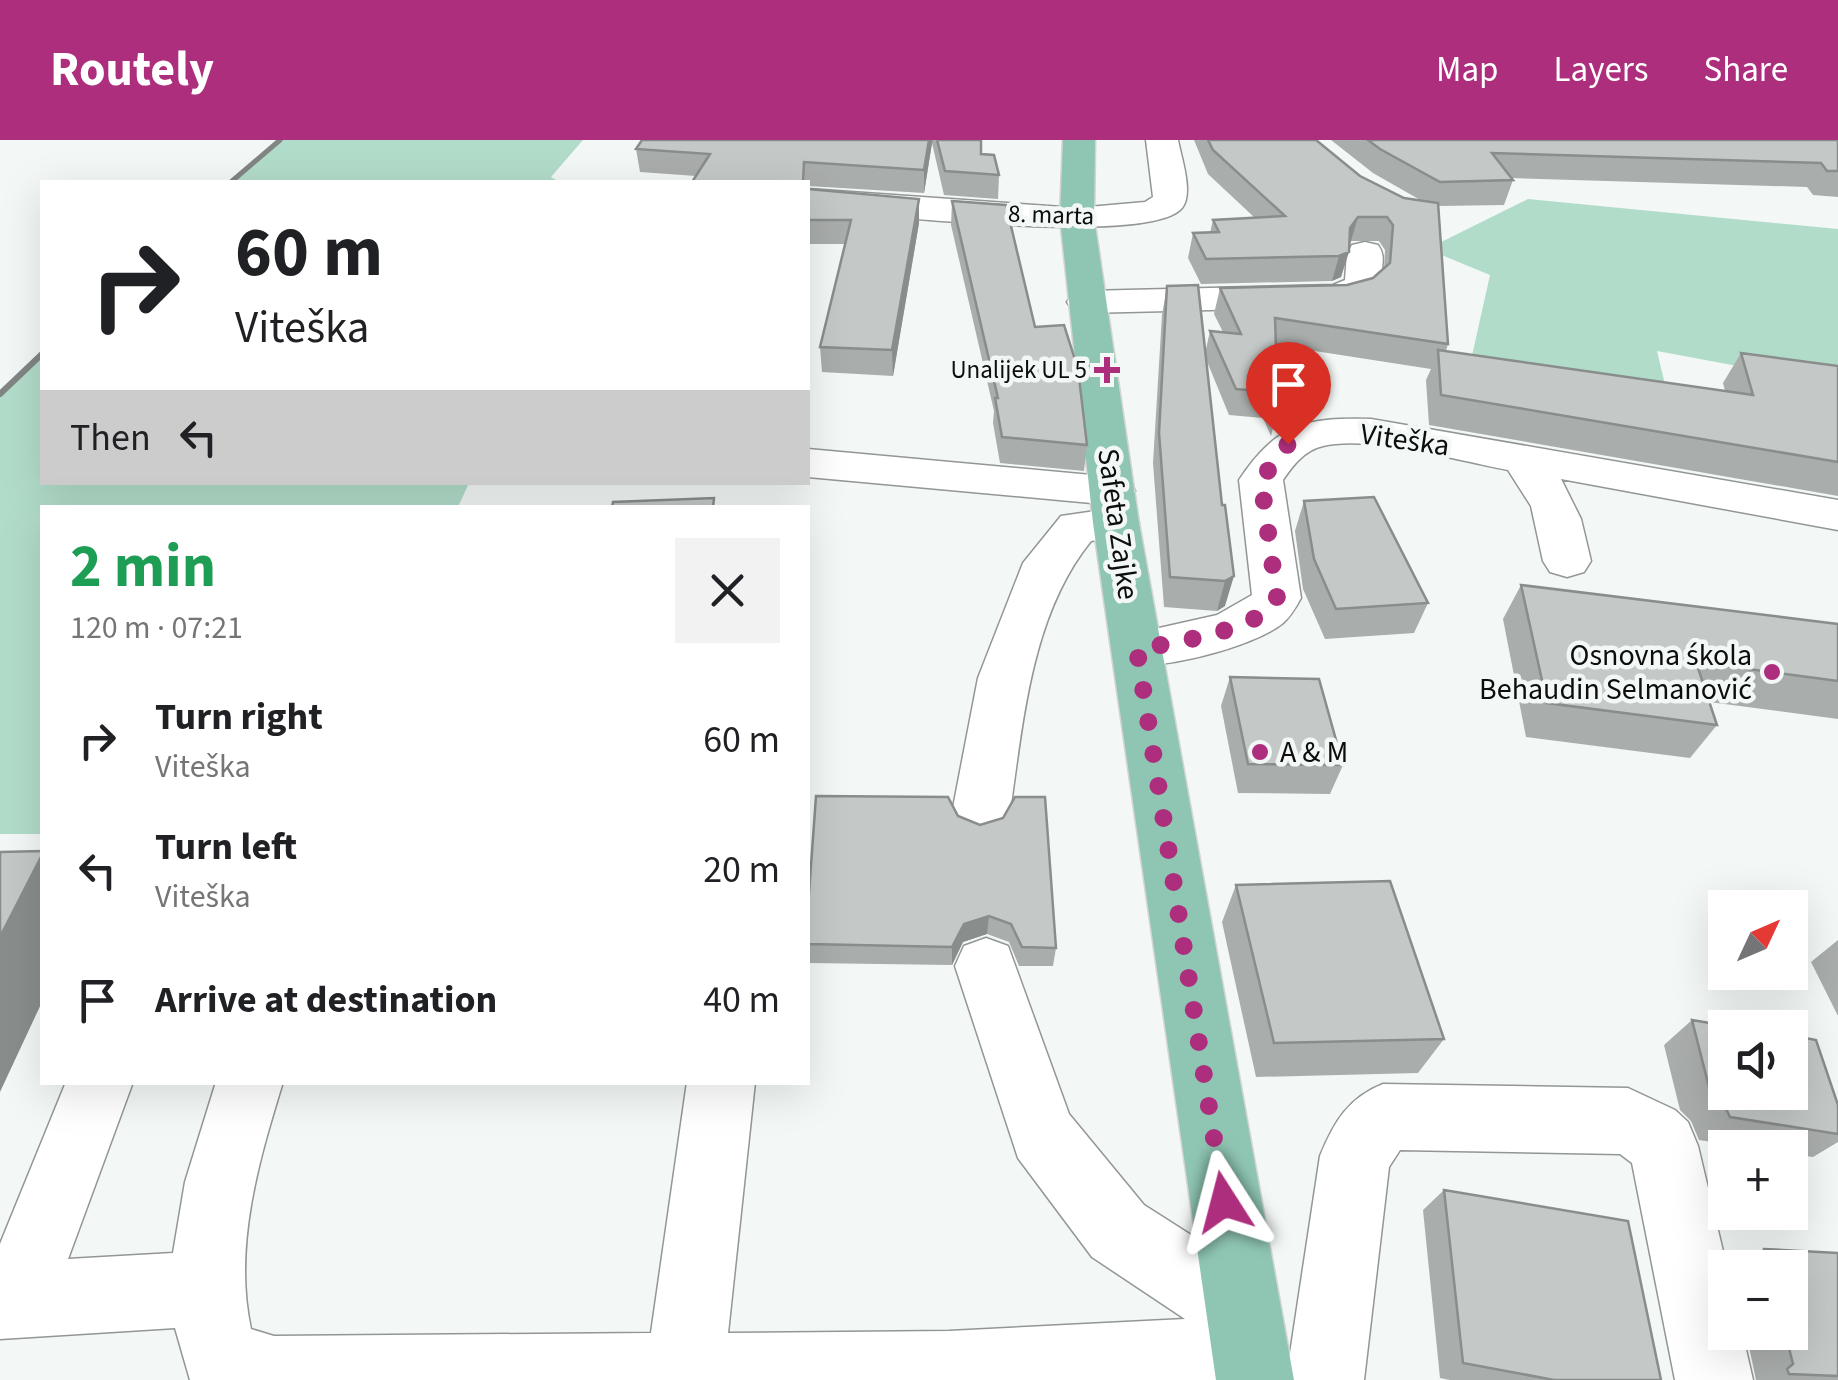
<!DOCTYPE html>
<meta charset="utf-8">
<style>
:root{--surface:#fff;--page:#f2f2f2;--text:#202124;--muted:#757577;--accent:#ad2e7c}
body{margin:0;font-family:"Source Sans 3",sans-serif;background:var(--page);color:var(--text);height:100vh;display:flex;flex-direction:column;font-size:38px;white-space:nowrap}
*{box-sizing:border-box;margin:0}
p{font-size:32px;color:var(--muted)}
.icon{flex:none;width:55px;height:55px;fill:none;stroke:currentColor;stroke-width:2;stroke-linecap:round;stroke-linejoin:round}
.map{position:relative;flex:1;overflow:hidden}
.panel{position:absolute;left:40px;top:365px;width:770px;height:580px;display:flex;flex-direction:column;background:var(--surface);border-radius:0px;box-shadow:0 10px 40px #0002}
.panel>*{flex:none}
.banner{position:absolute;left:40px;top:40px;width:770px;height:305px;border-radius:0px;box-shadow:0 10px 40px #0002;background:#fff;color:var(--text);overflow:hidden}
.needle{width:65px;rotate:46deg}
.fabs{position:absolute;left:1708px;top:750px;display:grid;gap:20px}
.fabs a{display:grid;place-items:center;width:100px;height:100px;border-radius:0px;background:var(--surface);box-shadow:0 10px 40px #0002;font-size:50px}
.pin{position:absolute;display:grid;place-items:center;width:85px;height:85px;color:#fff;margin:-102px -42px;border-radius:50% 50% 50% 0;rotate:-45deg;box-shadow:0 0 10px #0007}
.pin .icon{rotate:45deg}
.me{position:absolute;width:110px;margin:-55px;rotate:351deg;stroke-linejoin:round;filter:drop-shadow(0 0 8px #0008)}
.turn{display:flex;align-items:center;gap:35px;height:210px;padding:0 30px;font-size:45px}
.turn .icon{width:130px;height:130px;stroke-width:2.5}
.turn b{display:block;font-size:70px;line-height:85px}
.then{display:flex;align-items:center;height:95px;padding:0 30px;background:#0003;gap:20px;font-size:38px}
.round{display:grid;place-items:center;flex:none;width:105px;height:105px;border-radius:0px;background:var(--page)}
.head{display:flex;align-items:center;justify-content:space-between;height:170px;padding:0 30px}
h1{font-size:60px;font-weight:700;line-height:75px;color:#1e9e55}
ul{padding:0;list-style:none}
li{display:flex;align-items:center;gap:30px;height:130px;padding:0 30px}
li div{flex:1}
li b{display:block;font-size:38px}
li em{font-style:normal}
header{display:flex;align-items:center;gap:60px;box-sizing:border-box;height:140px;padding:0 50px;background:var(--accent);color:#fff}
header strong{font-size:48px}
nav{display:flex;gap:55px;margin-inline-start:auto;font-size:35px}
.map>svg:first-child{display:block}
.green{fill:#b2dcca}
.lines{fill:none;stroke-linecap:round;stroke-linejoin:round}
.minor-casing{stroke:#929694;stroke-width:3}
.major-casing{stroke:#d3d4d3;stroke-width:3}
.minor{fill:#fff;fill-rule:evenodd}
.major{fill:#8fc6b3;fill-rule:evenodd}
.rail-far1{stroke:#818583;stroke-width:5}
.rail{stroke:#818583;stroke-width:6}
.wall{fill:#a9adab}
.shaded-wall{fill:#898d8b}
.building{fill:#c4c9c7;stroke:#898d8b;stroke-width:2.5}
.route{stroke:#ad2e7c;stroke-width:18;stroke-dasharray:0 32.4}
.poi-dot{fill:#ad2e7c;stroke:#f3f8f6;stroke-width:4}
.labels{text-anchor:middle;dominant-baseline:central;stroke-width:9;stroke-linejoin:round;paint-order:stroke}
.far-street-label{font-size:25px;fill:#0c0e0d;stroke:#f3f8f6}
.far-poi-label{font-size:25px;fill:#0c0e0d;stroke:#f3f8f6;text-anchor:end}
.street-label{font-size:30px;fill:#0c0e0d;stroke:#f3f8f6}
.poi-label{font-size:30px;fill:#0c0e0d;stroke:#f3f8f6;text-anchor:end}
</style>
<header>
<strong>Routely</strong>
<nav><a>Map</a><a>Layers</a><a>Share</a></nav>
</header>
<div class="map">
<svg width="1838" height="1240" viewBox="0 0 1838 1240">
<rect width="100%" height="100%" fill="#f3f8f6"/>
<path class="green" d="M280,0H583L551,37L559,42H231Z
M1528,59L1838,89V245L1657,211L1668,257L1471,220L1490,135L1427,109Z
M42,214V342L469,343L458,367L42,368V694H0V254Z"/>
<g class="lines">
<g class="minor-casing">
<path id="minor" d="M1146,0H1178C1181,17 1194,53 1182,68C1150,107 867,74 808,69V49L1077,68L1145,62L1153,57Z
M1365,102L1378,105C1384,114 1383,118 1382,129C1381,159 1366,161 1339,167L1086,173L1073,170L1067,162L1073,154L1086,151L1333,145L1345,140L1347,113L1352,105Z
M1371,279L1838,360V390L1561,339L1581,379L1591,421L1584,432L1567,437L1550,432L1543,421L1531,366L1508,330C1459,321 1370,295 1323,306C1305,310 1293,325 1283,340L1301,458C1296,467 1291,476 1283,483C1254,507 1154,533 1119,523L1112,510L1119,497L1217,475L1252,455L1239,340C1276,284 1306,277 1371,279Z
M808,309L1113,337L1129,341L1135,351L1129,361L1113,365L808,337Z
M1116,368L1132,372L1139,383L1132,394L1091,401C1030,476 1023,585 1009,678L1000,694L980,701L960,694L951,678L978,538L1023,423L1061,376Z
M986,798L1008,806L1069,974L1144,1065L1268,1144L1279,1171L1273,1185L1289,1214L1278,1240H190L175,1188L0,1199V1104L66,942H133L68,1119L173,1113L185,1042L216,942H283C259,1020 233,1107 251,1189L274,1196L651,1193L687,942H755L728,1193L949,1191L1185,1179L1092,1117L1018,1018L955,826L964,806Z
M1383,944L1628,948L1675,970L1688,982L1698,1006L1727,1128L1725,1192H1742L1753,1240H1675L1632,1023L1620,1014L1400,1010L1389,1027L1364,1240H1286L1320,1016C1334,982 1348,958 1383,944Z"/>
</g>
<g class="major-casing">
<path id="major" d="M1063,0H1095L1094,78L1139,383L1294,1240H1216L1093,383L1060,78Z"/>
</g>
<use href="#minor" class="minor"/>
<use href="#major" class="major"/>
<path class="rail-far1" d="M231,42L280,0"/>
<path class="rail" d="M0,254L42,214"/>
</g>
<path class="wall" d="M642,0H981V14L999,35L998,59L944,55L932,3L924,53L808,46V42H692L696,36L640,32L636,9Z
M1194,0H1316L1360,36L1404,58L1422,61L1373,33L1331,0H1838V57L1813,55L1807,47L1511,38L1513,40L1504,65L1439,66L1448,204L1446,211L1725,251L1723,243L1741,213L1838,226V356L1429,285L1426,240L1431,229L1276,205L1278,270L1271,296L1263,278L1229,275L1206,219L1222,365H1225V466L1217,471L1164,467L1153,323L1162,175L1167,146L1205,214L1210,191L1223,192L1214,174L1220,148L1347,145L1373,138L1384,129L1385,110L1379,101H1351L1341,137L1332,141L1201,144L1188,118L1193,93H1210L1213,80L1255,78L1208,34Z
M808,49L919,83L893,236L822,232L820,207L845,104H808Z
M952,61L1035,187L1087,305L1084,331L1000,323L993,283L994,271L951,85Z
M1304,361L1428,463L1414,493L1325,499L1303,449L1295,391Z
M1521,445L1838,484V579L1709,562L1717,585L1690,618L1526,597L1503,479Z
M1230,537L1343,625L1330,654L1238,653L1221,566Z
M958,676L1056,808L1053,826H1019L1009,802L987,794L963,802L952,825L808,823V767Z
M1236,745L1444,899L1418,933L1256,937L1222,782Z
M1838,800V876L1811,822Z
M1692,880L1838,965V1002L1813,1017L1790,1014V1008H1751L1699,1000L1691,981L1680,970L1664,905Z
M1444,1050L1661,1240H1450L1440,1238L1423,1070Z
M1764,1109L1838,1113V1240H1756L1746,1192H1790V1128H1731Z"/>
<path class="shaded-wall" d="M929,0H933L932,3L924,53V30Z
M919,59V83L893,236L892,210Z
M1358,77L1351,101L1343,113L1350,88Z
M1349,112L1341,137L1332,141L1339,116Z
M1234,436L1225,466L1217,471L1225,441Z
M42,715V862L0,952V797Z
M989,776L987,794L963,802L952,825V807L964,784Z"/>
<path class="building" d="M642,0H929L924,30L804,22L803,42H692L710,14L636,9Z
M937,0H981V14L994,15L999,35L945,31Z
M1208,0H1316L1360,36L1404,58L1438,63L1448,204L1275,178L1278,270L1270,252L1236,249L1210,191L1241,194L1220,148L1347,145L1373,138L1390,123L1393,85L1387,77H1358L1350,88L1349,112L1339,116L1206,119L1193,93L1219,92L1213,80L1285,76L1213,10Z
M1368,0H1838V31H1827L1821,23L1492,13L1513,40L1440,42L1380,9Z
M808,49L919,59L892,210L820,207L851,80H808Z
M952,61L1006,65L1035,187L1064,185L1078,229L1087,305L1002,297L995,258H998Z
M1198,145L1222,365H1225L1234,436L1225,441L1170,437L1159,293L1167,146Z
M1438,210L1753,255L1741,213L1838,226V322L1441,255Z
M1374,357L1428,463L1336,469L1314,419L1304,361Z
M714,358L713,368H612L613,362Z
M1521,445L1838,484V541L1696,522L1717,585L1547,563Z
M1230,537L1319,539L1343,625L1248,624Z
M816,656L948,657L958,676L980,685L1003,678L1015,657H1045L1056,808L1022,807L1011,784L989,776L964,784L952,807L808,804V767Z
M42,711V715L0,797V712Z
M1390,741L1444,899L1274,903L1236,745Z
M1692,880L1739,888H1725V952H1790V895L1816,900L1838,965V994L1730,977L1721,958L1709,947Z
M1444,1050L1628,1081L1661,1240H1554L1463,1223Z
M1764,1109L1838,1113V1236L1789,1234L1787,1229L1793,1224L1785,1192H1790V1128H1764Z"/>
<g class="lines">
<path class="route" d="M1224,1062L1137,510C1174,501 1260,492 1277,458L1261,340L1288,304"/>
</g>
<g class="poi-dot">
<path d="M1102 215h10v10h10v10h-10v10h-10v-10h-10v-10h10z"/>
<circle cx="1772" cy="532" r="10"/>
<circle cx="1260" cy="612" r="10"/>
</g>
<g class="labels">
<g class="far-street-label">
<text transform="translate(1051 75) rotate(2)">8. marta</text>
</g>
<g class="far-poi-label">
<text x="1087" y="230">Unalijek UL 5</text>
</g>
<g class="street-label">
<text transform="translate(1405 300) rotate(8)">Viteška</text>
<text transform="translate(1118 384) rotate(82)">Safeta Zajke</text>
</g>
<g class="poi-label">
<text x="1752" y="515">Osnovna śkola<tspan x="1752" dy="34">Behaudin Selmanović</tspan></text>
<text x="1280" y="612" text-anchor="start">A &amp; M</text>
</g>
</g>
</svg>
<div class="fabs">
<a><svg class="needle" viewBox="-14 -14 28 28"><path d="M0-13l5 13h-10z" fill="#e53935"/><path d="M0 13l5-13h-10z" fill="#757577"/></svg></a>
<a><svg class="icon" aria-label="sound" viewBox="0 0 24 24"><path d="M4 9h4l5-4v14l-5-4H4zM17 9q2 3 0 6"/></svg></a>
<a>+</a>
<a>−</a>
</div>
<div class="pin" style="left:1288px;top:304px;background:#d93025"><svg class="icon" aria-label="arrive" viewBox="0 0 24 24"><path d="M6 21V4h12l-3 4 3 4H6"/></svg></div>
<svg class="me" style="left:1224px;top:1062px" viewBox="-20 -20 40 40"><path d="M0-17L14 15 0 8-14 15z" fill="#ad2e7c" stroke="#fff" stroke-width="4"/></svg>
<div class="banner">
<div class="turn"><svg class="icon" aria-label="right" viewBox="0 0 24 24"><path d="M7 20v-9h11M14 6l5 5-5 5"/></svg><div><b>60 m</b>Viteška</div></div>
<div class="then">Then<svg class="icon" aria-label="left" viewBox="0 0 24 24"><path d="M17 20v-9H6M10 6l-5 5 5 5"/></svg></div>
</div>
<section class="panel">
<div class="head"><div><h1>2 min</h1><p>120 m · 07:21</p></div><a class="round"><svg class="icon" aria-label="close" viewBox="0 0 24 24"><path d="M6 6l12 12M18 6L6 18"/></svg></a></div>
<ul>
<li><svg class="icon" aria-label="right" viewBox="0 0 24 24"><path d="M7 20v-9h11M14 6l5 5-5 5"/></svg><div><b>Turn right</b><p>Viteška</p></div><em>60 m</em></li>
<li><svg class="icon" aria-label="left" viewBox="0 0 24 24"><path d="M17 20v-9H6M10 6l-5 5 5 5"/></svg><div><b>Turn left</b><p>Viteška</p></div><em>20 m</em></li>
<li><svg class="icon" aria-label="arrive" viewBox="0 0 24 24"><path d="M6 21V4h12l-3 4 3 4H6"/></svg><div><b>Arrive at destination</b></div><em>40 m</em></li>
</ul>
</section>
</div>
